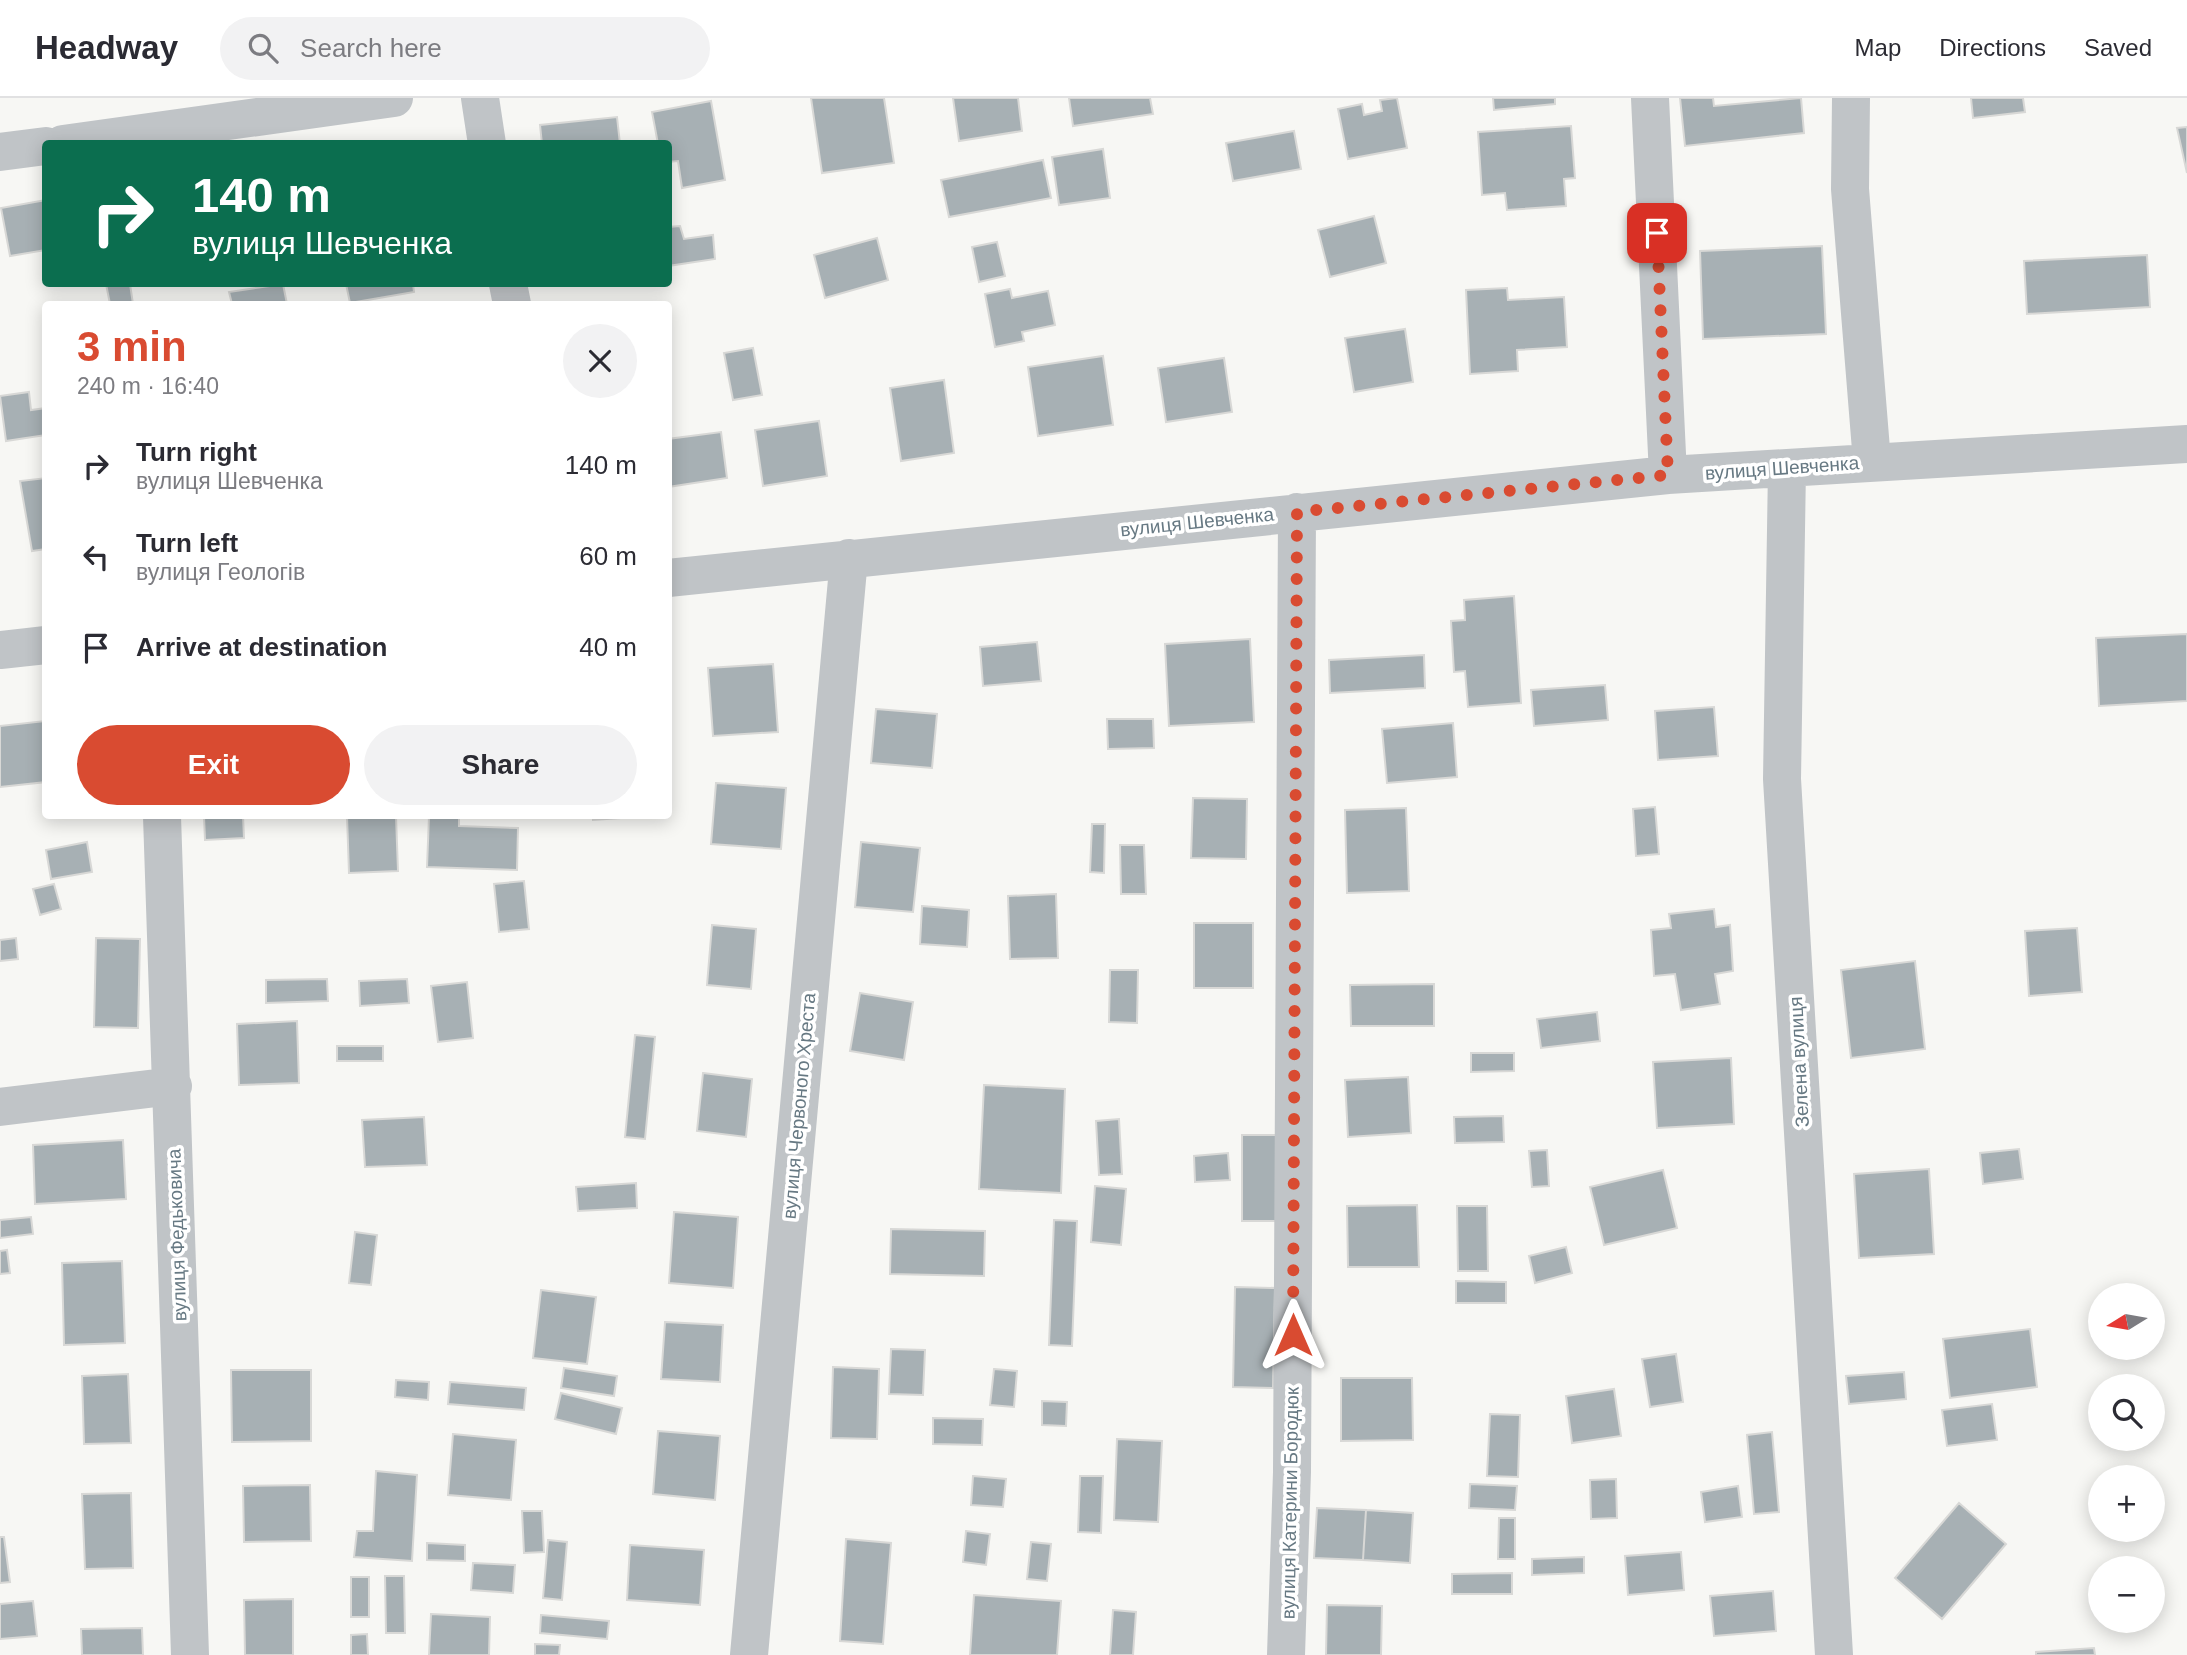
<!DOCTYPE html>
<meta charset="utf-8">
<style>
:root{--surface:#fff;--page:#f2f2f3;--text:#2b2b33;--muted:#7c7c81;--line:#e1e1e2;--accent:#d94b31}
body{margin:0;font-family:Arial,sans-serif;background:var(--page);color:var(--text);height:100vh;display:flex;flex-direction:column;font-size:26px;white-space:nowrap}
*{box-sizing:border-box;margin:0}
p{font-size:23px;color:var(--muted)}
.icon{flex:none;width:38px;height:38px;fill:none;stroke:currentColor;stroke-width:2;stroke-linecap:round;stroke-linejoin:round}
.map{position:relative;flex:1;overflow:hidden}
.side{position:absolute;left:42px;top:203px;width:630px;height:518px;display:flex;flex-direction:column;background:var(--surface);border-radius:7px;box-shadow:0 4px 18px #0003}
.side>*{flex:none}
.hud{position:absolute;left:42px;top:42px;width:630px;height:147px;border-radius:7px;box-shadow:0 4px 18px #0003;background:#0b6e4f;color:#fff;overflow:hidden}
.needle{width:46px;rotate:259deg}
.tools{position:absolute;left:2088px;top:1185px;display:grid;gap:14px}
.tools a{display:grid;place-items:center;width:77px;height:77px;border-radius:50%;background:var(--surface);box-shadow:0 4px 18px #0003;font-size:35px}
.pin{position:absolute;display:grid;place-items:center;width:60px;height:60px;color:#fff;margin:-30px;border-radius:14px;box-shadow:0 4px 10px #0006}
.me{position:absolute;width:77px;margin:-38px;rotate:0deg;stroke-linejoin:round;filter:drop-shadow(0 0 5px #0008)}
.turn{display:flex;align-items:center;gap:24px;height:147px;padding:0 35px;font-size:32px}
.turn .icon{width:91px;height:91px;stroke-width:2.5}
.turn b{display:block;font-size:49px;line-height:60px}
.round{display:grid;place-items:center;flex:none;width:74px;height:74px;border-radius:37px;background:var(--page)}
.headline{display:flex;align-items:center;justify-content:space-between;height:119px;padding:0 35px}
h1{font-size:42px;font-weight:700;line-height:52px;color:var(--accent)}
.action{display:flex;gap:14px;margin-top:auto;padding:14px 35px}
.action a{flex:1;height:80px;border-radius:42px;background:var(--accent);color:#fff;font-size:28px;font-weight:700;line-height:80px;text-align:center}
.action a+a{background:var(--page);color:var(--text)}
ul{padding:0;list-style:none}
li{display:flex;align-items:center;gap:21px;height:91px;padding:0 35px}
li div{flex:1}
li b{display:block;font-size:26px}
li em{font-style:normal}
header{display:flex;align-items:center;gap:42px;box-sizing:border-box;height:98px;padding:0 35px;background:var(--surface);border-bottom:2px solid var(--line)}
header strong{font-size:33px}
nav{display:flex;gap:38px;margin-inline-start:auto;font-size:24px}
.search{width:490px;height:63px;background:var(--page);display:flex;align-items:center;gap:18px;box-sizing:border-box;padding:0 24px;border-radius:38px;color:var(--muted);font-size:26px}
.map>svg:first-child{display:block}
.building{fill:#a7b0b4;stroke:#d8d8d6;stroke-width:2}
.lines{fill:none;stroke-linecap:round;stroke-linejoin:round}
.minor{stroke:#c0c4c7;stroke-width:38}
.route{stroke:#d94b31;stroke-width:12;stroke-dasharray:0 21.6}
.labels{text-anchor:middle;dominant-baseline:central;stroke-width:7;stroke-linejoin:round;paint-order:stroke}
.street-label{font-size:19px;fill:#677983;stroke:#fff}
</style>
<header>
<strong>Headway</strong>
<div class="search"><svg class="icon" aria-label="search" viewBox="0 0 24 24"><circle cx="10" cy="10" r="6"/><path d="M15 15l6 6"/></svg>Search here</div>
<nav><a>Map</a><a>Directions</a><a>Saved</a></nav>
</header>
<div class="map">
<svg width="2187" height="1557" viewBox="0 0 2187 1557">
<rect width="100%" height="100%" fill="#f7f7f4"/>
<path class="building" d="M811,0H884L894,65L822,75Z
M953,0H1018L1022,33L959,43Z
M1069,0H1150L1153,16L1073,28Z
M1397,0L1407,50L1348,61L1338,11L1362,6L1364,17L1382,13L1380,2Z
M1493,0H1555V6L1494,12Z
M1680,0H1713L1714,8L1801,0L1804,35L1685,48Z
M1971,0H2023L2025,14L1973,20Z
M711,3L725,82L682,90L678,63L668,64V46H658L652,14Z
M617,19L620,46H542L540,27Z
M1571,28L1575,80L1564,81L1566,108L1507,112L1505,95L1482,97L1478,34Z
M2187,29V75L2177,30Z
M1294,33L1301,71L1233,83L1226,45Z
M1103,51L1110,100L1059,107L1052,59Z
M1043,62L1051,100L949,119L941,82Z
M46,102V152L10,158L1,110Z
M1374,118L1386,165L1330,179L1318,132Z
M680,128L684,141L713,137L715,161L668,168V129Z
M877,140L888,182L825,200L814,157Z
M997,144L1005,178L979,184L972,149Z
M1822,148L1826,236L1703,241L1700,153Z
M2147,157L2150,209L2027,216L2024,163Z
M106,186H130L133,206H110Z
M283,186L287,206H232L229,194Z
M346,186H413L414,194L350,205Z
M1507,190L1508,202L1564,199L1567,249L1517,252L1518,273L1470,276L1466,192Z
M1010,191L1012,200L1048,193L1055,227L1022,234L1024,243L995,249L985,196Z
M1405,231L1413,284L1354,294L1345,240Z
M753,250L762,297L733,302L724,255Z
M1103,258L1113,327L1038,338L1028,269Z
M1224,260L1232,314L1166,324L1158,270Z
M944,282L954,355L901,363L890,290Z
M29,294L31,312L46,310V337L6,343L0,298Z
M819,323L827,378L763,388L755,332Z
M721,334L727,380L668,389V341Z
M46,380V451L32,453L20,383Z
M1514,498L1521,605L1468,609L1465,573L1454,574L1451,523L1465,522L1464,502Z
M2187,536V603L2099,608L2096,540Z
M1250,541L1254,624L1169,628L1165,546Z
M1037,544L1041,583L983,588L980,549Z
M1424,557L1425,590L1330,595L1329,562Z
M773,566L778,634L713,638L708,570Z
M1605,587L1608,622L1534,628L1531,592Z
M1714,609L1718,658L1658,662L1655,613Z
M876,611L937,616L932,670L871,665Z
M1107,621H1153L1154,650L1108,651Z
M45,623L46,684L0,689V628Z
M1453,625L1457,679L1387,685L1382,631Z
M716,685L786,690L781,751L711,746Z
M1193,700L1247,701L1246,761L1191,760Z
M1655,709L1659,756L1636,758L1633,711Z
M1406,710L1409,793L1347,795L1345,712Z
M204,718H243L244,740L205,742Z
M347,718H396L398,773L349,775Z
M429,718H459V728L518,730L517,772L427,769Z
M593,718H650L593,722Z
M1092,726H1105L1104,775L1090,774Z
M87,744L92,774L51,781L46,752Z
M861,744L920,750L913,814L855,809Z
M1120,747H1144L1146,796H1121Z
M524,783L529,831L499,834L494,786Z
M54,786L61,811L40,817L33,791Z
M1056,796L1058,860L1010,861L1008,798Z
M922,808L969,812L967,849L920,846Z
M1714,811L1716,829L1730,827L1733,873L1715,876L1720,906L1681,912L1675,876L1654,878L1651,832L1671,830L1669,816Z
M1194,825H1253V890H1194Z
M712,827L756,831L751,891L707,887Z
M2077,830L2082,894L2029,898L2025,833Z
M16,840L18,861L0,863V842Z
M96,840L140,841L138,930L94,929Z
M1915,863L1925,951L1851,960L1841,872Z
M1110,872H1138L1137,925L1109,924Z
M327,881L328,903L266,905V882Z
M407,881L409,905L360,908L359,883Z
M467,884L473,940L438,944L431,888Z
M1434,886V928H1351L1350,887Z
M860,895L913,904L904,962L850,953Z
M1597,914L1600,943L1541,950L1537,921Z
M297,923L299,985L239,987L237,926Z
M635,937L655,939L645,1041L625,1039Z
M337,948H383V963H337Z
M1471,955H1514V973L1471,974Z
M1731,960L1734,1026L1657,1030L1653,964Z
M703,975L752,981L746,1039L697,1033Z
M1408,979L1411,1035L1348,1039L1345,982Z
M984,987L1065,991L1061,1095L979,1091Z
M1503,1018L1504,1044L1455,1045L1454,1019Z
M424,1019L427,1067L365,1069L362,1022Z
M1119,1021L1122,1076L1099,1077L1096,1023Z
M1242,1037H1277V1123H1242Z
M123,1042L126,1101L35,1106L33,1047Z
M2019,1051L2023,1081L1983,1086L1980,1055Z
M1547,1052L1549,1088L1532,1089L1529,1053Z
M1228,1055L1230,1082L1195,1084L1194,1058Z
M1929,1071L1934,1156L1859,1160L1854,1076Z
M1663,1072L1677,1130L1604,1147L1590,1089Z
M636,1085L637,1110L578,1113L576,1089Z
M1095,1088L1126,1091L1121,1147L1091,1144Z
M1417,1107L1419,1169H1348L1347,1108Z
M1457,1108H1487L1488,1173H1458Z
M674,1114L738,1119L733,1190L669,1185Z
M31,1119L33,1136L0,1140V1122Z
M1054,1122L1077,1123L1072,1248L1049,1247Z
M891,1131L985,1133L984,1178L890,1176Z
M355,1134L377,1137L371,1187L349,1185Z
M1566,1149L1572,1175L1535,1185L1529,1158Z
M7,1152L10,1175L0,1176V1153Z
M122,1163L125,1245L64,1247L62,1165Z
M1456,1183L1506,1184V1205H1456Z
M1235,1189L1275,1190L1273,1290L1233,1289Z
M541,1192L596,1199L587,1266L533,1260Z
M665,1224L723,1227L720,1284L661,1281Z
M2030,1231L2037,1289L1950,1300L1943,1241Z
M891,1251L925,1252L923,1297L889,1296Z
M1676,1256L1683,1304L1650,1309L1642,1261Z
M833,1269L879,1271L877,1341L831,1340Z
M564,1270L617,1278L614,1298L561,1290Z
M994,1271L1017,1273L1014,1309L990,1307Z
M231,1272H311V1343L232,1344Z
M1904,1274L1906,1301L1849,1306L1846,1278Z
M128,1276L131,1345L84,1346L82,1278Z
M1341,1280H1412L1413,1342L1341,1343Z
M396,1282L429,1284L428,1302L395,1299Z
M450,1284L526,1290L524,1312L448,1306Z
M1614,1291L1621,1338L1572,1345L1566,1298Z
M561,1295L622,1310L616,1336L555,1321Z
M1042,1303L1067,1304L1066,1328L1042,1327Z
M1992,1306L1997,1342L1947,1348L1942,1312Z
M1490,1316L1520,1317L1518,1379L1487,1378Z
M933,1320L983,1321L982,1347L933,1346Z
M658,1333L720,1338L715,1402L653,1396Z
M1772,1334L1779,1414L1754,1416L1747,1337Z
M453,1336L516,1342L511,1402L448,1397Z
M1117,1341L1162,1343L1158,1424L1114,1422Z
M376,1373L417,1377L412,1463L354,1459L357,1433H373Z
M973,1378L1006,1381L1003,1409L971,1407Z
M1080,1378H1103L1101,1435L1078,1434Z
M1616,1381L1617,1420L1591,1421L1590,1382Z
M1470,1386L1517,1388L1515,1412L1469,1410Z
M310,1387L311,1443L244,1444L243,1388Z
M1738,1388L1742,1419L1705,1424L1701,1394Z
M131,1395L133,1470L85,1471L82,1396Z
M1959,1405L2006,1446L1942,1521L1895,1480Z
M1317,1410L1366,1412L1363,1462L1314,1460Z
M1366,1412L1413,1415L1410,1465L1363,1462Z
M522,1413H542L544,1454L524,1455Z
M1499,1420H1515V1461H1498Z
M966,1433L990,1436L986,1467L963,1464Z
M0,1439H4L10,1484L0,1485Z
M846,1441L891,1445L883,1546L840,1543Z
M548,1442L567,1444L562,1502L543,1500Z
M1031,1444L1051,1446L1047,1483L1027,1481Z
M427,1445L465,1447V1463L427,1462Z
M630,1447L704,1452L700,1507L627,1502Z
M1681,1454L1684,1492L1628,1497L1625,1458Z
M1584,1459V1475L1532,1477V1461Z
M473,1465L515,1467L513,1495L471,1492Z
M1512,1475V1496H1452V1476Z
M385,1478H404L405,1535H386Z
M351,1479H369V1519H351Z
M1773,1493L1776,1533L1714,1538L1710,1498Z
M974,1497L1061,1503L1057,1557H970Z
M293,1501V1557H245L244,1502Z
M33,1503L37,1538L0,1541V1506Z
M1327,1507L1382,1508L1381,1557H1326Z
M1113,1512L1136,1514L1133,1557H1110Z
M431,1516L490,1519L489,1557H429Z
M541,1517L609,1523L607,1541L540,1535Z
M142,1530L143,1557H82L81,1531Z
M367,1536L368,1557H351V1537Z
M535,1546L560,1547L559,1557H535Z
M2094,1550L2095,1557H2036V1554Z"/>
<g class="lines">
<path class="minor" d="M480,0L487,46
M1650,0L1668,377
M1851,0L1850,91L1872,364
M63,46L394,0
M0,54L46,48
M508,186L512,206
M1787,370L1782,681L1834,1557
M668,480L1668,377L2187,346
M0,552L46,547
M162,718L190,1557
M0,1009L173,988
M749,1557L849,460
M1286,1557L1292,1374L1297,414"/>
</g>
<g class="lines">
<path class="route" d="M1293,1237L1297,414L1668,377L1657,135"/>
</g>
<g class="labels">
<g class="street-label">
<text transform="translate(1782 370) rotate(-4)">вулиця Шевченка</text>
<text transform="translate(1197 424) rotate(-6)">вулиця Шевченка</text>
<text transform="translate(1799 964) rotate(-93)">Зелена вулиця</text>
<text transform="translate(799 1008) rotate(-85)">вулиця Червоного Хреста</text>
<text transform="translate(177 1137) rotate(-92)">вулиця Федьковича</text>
<text transform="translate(1290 1405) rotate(-89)">вулиця Катерини Бородюк</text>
</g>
</g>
</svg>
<div class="tools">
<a><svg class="needle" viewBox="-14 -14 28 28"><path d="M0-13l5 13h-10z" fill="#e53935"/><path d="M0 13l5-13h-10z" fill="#7c7c81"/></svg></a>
<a><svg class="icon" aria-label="search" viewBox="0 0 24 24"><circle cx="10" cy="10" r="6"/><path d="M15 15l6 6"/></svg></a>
<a>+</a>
<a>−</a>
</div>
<div class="pin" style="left:1657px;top:135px;background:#d93025"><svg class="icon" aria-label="arrive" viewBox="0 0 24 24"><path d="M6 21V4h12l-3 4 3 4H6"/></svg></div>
<svg class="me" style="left:1293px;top:1237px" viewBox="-20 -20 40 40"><path d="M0-17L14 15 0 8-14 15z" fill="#d94b31" stroke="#fff" stroke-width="4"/></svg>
<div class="hud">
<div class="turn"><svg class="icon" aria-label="right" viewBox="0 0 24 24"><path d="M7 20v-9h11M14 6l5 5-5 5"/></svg><div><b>140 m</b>вулиця Шевченка</div></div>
</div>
<section class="side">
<div class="headline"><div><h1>3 min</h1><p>240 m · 16:40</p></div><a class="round"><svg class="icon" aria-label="close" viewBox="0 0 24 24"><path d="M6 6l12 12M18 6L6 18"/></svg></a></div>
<ul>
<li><svg class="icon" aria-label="right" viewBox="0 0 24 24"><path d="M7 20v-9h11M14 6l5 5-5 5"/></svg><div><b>Turn right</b><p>вулиця Шевченка</p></div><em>140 m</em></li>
<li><svg class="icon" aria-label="left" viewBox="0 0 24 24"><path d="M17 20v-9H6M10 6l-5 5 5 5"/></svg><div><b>Turn left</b><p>вулиця Геологів</p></div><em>60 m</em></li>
<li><svg class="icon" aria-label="arrive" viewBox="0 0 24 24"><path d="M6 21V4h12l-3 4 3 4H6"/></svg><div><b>Arrive at destination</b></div><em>40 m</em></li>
</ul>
<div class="action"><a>Exit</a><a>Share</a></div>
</section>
</div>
